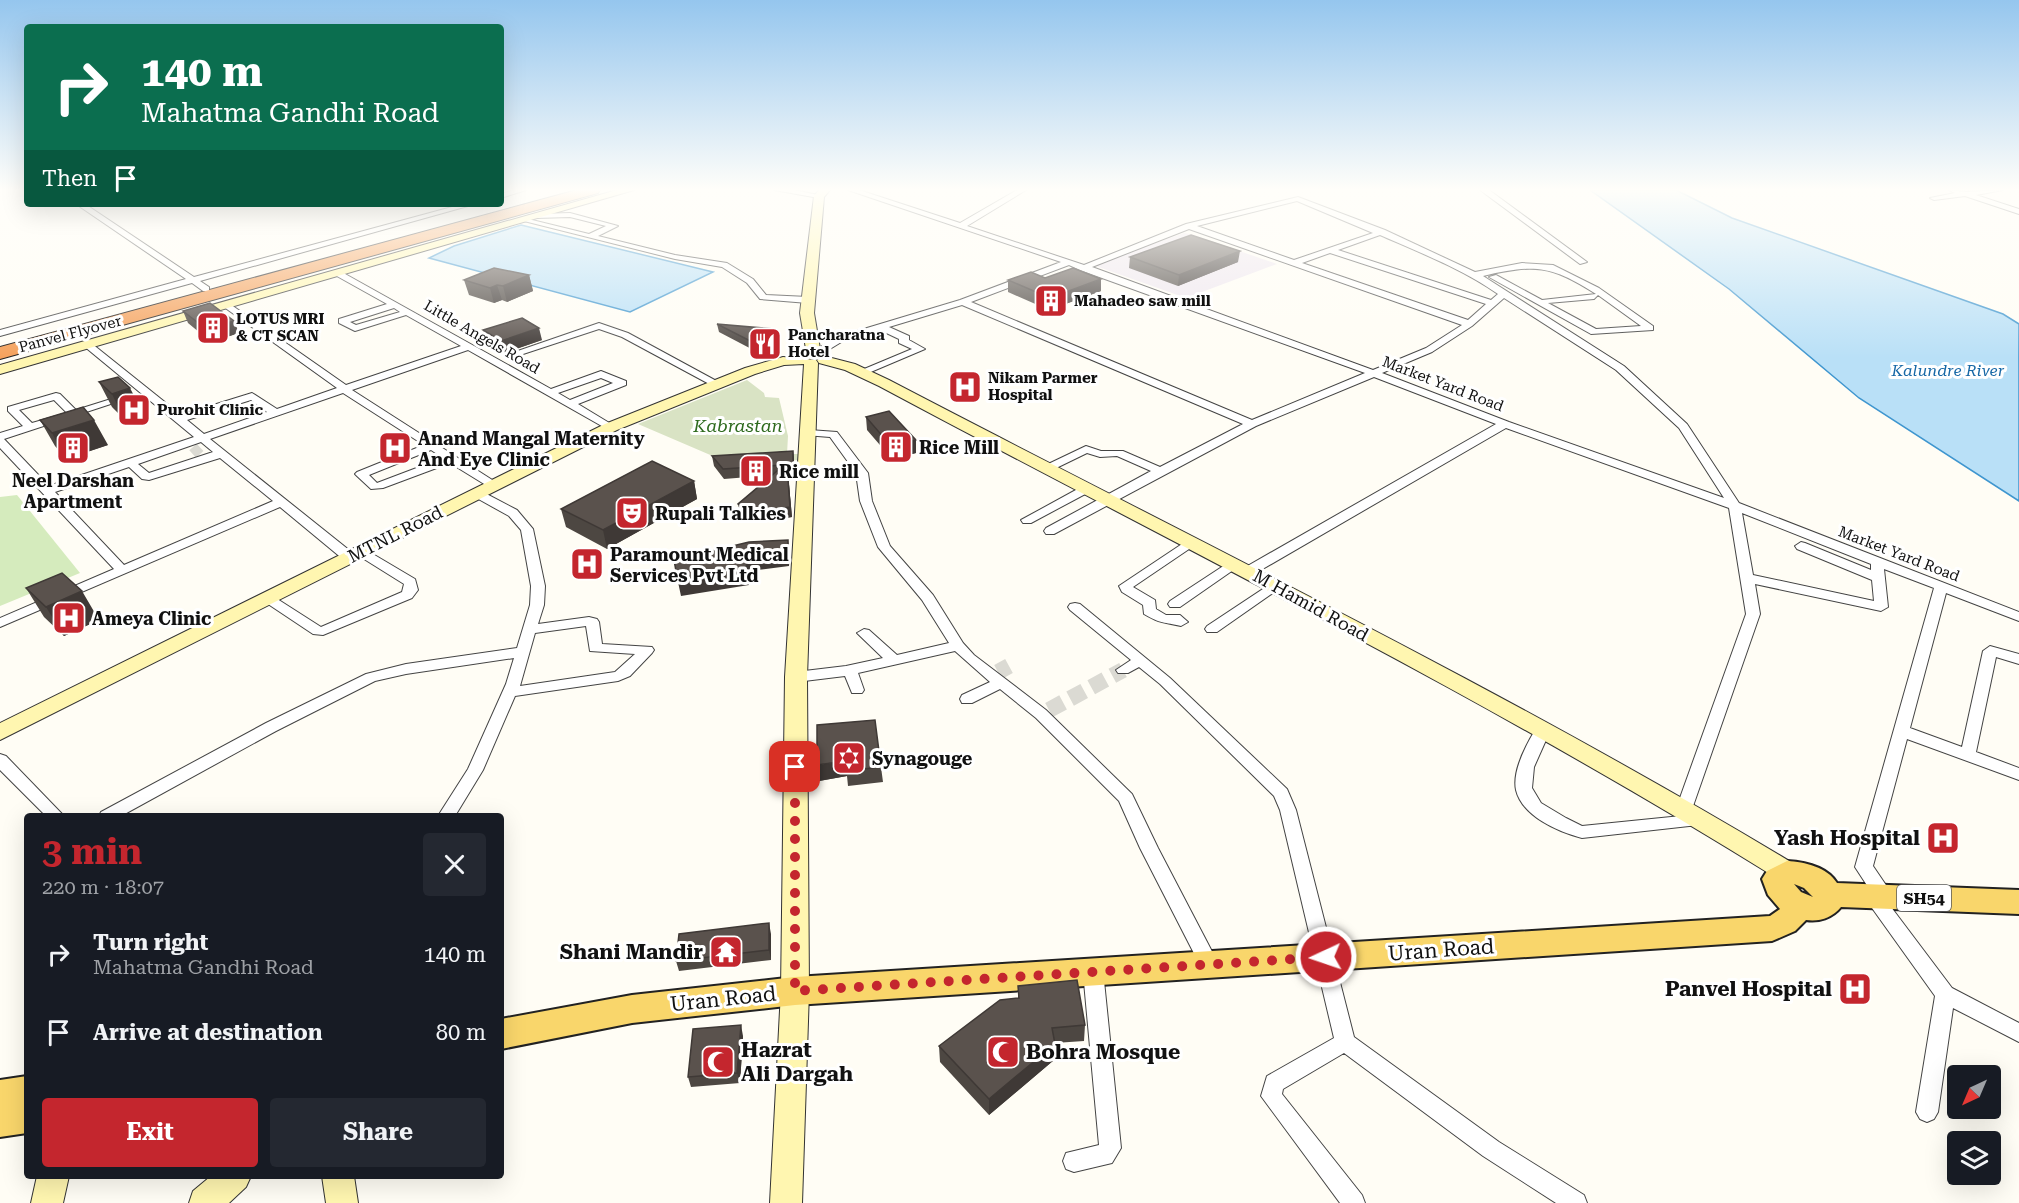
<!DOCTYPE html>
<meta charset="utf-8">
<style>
:root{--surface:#171b24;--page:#242831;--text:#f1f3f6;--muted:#9ea1a6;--accent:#c4262e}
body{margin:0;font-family:"Roboto Serif",serif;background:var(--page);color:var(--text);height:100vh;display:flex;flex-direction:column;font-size:22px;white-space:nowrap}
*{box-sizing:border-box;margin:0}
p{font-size:20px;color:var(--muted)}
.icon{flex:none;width:33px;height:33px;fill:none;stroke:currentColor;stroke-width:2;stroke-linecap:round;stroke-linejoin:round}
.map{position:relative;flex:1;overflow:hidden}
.side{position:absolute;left:24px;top:813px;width:480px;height:366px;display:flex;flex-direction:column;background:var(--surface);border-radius:6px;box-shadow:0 6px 24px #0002}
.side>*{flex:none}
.hud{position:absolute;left:24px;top:24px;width:480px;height:183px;border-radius:6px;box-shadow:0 6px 24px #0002;background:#0b6e4f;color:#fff;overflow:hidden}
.needle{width:39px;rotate:224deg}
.fabs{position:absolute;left:1947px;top:1065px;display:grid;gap:12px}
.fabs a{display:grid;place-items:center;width:54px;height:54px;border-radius:6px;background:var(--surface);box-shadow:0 6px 24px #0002;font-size:30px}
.pin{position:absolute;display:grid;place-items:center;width:51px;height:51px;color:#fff;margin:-26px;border-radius:12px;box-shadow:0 3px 9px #0006}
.me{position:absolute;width:66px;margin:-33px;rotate:267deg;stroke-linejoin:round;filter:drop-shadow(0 0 4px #0008)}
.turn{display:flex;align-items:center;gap:21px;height:126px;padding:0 18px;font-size:27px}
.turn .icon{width:78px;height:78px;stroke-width:2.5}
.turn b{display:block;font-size:42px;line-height:51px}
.then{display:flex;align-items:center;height:57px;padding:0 18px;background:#0003;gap:12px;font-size:22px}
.round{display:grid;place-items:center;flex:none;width:63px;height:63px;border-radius:6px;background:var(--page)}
.headline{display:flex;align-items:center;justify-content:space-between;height:102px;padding:0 18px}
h1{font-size:36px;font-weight:700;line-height:45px;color:var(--accent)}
.button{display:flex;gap:12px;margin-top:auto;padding:12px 18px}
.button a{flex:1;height:69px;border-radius:6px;background:var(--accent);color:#fff;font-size:24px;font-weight:700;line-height:69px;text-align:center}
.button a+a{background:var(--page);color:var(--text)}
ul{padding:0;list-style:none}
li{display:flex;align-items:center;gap:18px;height:78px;padding:0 18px}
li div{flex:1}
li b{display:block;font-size:22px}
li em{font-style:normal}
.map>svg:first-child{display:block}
.industrial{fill:#eee6ef}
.green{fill:#d5ebbd}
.cemetery{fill:#d9e3c4}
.water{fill:#b9e0f7;stroke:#3f96cf;stroke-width:1.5}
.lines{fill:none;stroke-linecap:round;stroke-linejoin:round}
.street-tunnel-far1{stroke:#dbdad3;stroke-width:10;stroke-dasharray:10 5;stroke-linecap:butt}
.street-tunnel{stroke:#dbdad3;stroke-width:16;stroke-dasharray:16 8;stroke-linecap:butt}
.street-casing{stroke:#444;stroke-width:2}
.secondary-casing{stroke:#333;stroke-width:2}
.primary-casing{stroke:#222;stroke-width:4}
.highway-casing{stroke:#222;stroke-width:2}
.street{fill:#fff;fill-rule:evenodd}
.secondary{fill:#fff6b0;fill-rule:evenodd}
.primary{fill:#f9d66b;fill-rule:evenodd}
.highway{fill:#f5a25d;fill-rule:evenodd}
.wall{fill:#4d4742}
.shaded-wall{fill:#3f3936}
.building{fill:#5a524d;stroke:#3f3936;stroke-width:1.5}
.route{stroke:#c4262e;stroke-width:10;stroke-dasharray:0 18}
.labels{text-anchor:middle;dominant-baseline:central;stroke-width:6;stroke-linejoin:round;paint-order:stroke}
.far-poi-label{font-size:15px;font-weight:bold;fill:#111;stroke:#fff;text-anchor:start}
.far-street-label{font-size:15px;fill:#111;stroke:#fff}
.far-water-label{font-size:16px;font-style:italic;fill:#1768a6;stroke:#fff}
.shield{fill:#fff;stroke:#585858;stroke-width:1.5}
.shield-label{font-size:16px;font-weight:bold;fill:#111}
.park-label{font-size:18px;font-style:italic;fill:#2f6b1f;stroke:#fff}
.poi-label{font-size:18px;font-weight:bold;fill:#111;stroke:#fff;text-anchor:start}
.street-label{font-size:18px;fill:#111;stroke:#fff}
.near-poi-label{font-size:21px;font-weight:bold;fill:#111;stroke:#fff;text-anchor:end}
.near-street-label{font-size:21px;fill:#111;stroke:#fff}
</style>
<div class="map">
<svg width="2019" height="1203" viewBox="0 0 2019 1203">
<rect width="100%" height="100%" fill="#fffdf5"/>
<path class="industrial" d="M1184,233L1190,234L1277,264L1186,298L1093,265Z"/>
<path class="green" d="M17,495L80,573L0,606V497Z"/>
<path class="cemetery" d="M747,380L764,393L765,397L779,398L788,436L787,454H801L799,460L729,463L638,424Z"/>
<path class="water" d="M1590,190H1676L1732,218L2003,314L2019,324V501L1859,398L1729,289Z
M521,225L713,272L630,312L429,258L454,246Z"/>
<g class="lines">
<path class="street-tunnel-far1" d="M193,447L203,458"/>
<path class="street-tunnel" d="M998,672L1009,666
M1049,710L1123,670"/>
<g class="street-casing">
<path id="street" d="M514,190H526L501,198V194Z
M774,190H794L823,196L819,198Z
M848,190H859L960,223L1017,190H1026L967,226L1084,265L1186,224L1298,197L1385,230L1475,272L1522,263L1553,265L1599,288L1653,326V330L1591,334L1489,277L1496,275L1542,300L1596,294C1551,265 1534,264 1483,276L1624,366L1687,424L1739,503L2019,612V621L1946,593L1910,728L1962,747L1983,651L1990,646L2019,654V664L1996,657L1976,752L2019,768V780L1907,739L1873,866L1894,897L1888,903L1952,988L2019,1023V1042L1953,1008L1938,1112L1934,1119L1927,1122L1920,1119L1916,1112L1935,996L1867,901L1864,896L1870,890L1855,867L1934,588L1884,569L1888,607L1881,611L1755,584L1760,614L1692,809L1690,813L1684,815L1678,813L1676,809L1746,614L1729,508L1506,428L1254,574H1244L1242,571L1244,568L1496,424L1374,377L1256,426L1054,534H1046L1044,531L1046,528L1151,471L1117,456L1100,457L1087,453L1050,471H1042V467L1086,446L1101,451H1123L1160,467L1243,424L962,305L889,327L909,336V340L925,349L866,374H858L857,372L912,349L899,343V339L880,330L843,341L825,352H819V348L837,337L960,300L1061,262ZM1297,201L1373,233L1294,260L1197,226ZM1189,229L1462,325L1426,348L1373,370L1092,267ZM1380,235C1421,253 1462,269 1498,294L1491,300L1338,250ZM1330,253L1486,304L1468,320L1302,263ZM1069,265L1080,270L1365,373L1252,420L971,302ZM1598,295L1641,326L1596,329L1548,303L1594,299ZM1504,298L1616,370L1679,428L1724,498L1509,422L1382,373L1432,352L1472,326ZM1742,513L1871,564V570L1805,543L1801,542L1795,546L1797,549L1872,580L1874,601L1753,575Z
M1480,190H1489L1587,262L1580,264Z
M1949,190L1966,192L2003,190L1976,195L2019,209V214L1965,196L1934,200L1930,198L1955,193Z
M76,204H85L194,277L463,204H475L200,281L209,287V291H203L192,283L0,336V330L186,279Z
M570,213L618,226L598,236L675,255L727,263L753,279L766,295L808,297L812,300L808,303L760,299L747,283L722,267L675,259L520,220L524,218L589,234L606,226L570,217L536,218L532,216L536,214Z
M338,270L551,389L601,371L626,381V385L578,404L616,427L611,430L607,429L468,350L352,390L497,483L499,485L497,487H489L450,463L383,488L371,489L357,476L355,474L357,472L424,445L343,393L210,439L354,554L355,557L354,560H344L280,507L0,627V618L114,569L0,448V433L23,426L8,411V407L56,393L60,394L76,410L127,394L132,397L4,439L49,486L194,437L85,347V343H91L181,415L252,393L277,409L337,388L224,307L222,305L227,302L346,385L461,346L406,315L355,331L339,323V319L387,304L335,275V271ZM394,308L400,312L356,325L350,322ZM601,378L613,383L570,400L558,393ZM54,400L67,413L32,423L19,410ZM251,400L267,412L204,434L187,420ZM201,442L213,452L149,473L138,464ZM431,450L443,458L377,483L369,475ZM220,458L273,501L124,565L55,492L129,467L142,479L149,480Z
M599,323L628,333L722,384L721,386H713L622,337L599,329L517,356L509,354Z
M809,430L837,432L868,473L872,501L890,546L933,595L963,643L974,655L1046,710L1132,794L1158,848L1218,963L1216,969L1209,971L1202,969L1140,848L1119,801L1036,718L1000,689L972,703H962L960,699L962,695L990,682L955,651L858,673L864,690L862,693H852L845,676L796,682L791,680L789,677L791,674L796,672L846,666L883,658L857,633L864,629L869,630L897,655L949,643L922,600L878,547L860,501L856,473L830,437L805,435L804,433Z
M1085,485L1089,486L1091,489L1089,492L1031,523H1023L1021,520Z
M477,489L517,510L533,529L545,586L544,605L538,624L589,617L597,619L599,622L602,644L652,647L654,650L652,653L630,676L618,681L515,696L483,770L455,816H438L468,769L506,684L514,658L406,674L375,681L276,731L121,816H99L101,812L266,723L366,674L406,664L517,648L530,605L531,586L521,530L509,516L473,496L471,493ZM586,626L590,651L635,654L615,672L520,686L535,633Z
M1191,538L1195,539L1197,542L1195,545L1133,587L1155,600L1156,609L1166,615H1180L1188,622L1181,626C1164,622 1161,624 1144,614L1143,605L1122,592L1119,586Z
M361,547L415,579L418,590L412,598L323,635L313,634L259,598L266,594L271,595L321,627L402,592L404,584L356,554L355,551Z
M1234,559L1240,563L1239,566L1180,607H1170L1168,604L1170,601Z
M1275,581L1282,585L1280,588L1217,632H1207L1205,629L1207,626Z
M1075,603L1080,604L1170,678L1287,789L1296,810L1354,1037L1499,1142L1584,1195L1587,1203H1556L1483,1156L1344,1053L1283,1089L1282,1094L1362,1195L1365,1203H1340L1261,1096L1267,1076L1334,1038L1280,810L1274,796L1160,684L1139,667L1128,673H1118L1116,670L1131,660L1070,610L1068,607L1070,604Z
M1542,726L1547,727L1550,731L1534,767L1532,788L1541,803L1566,818L1582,826L1701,814L1707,816L1709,820L1707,824L1582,838C1558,832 1522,816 1516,790C1512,771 1527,743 1537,727Z
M0,754L6,756L64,816H46L0,770Z
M1093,963L1100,965L1103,971L1121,1148L1112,1163L1074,1172L1066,1169L1063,1161L1066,1153L1099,1145L1083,971L1086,965Z"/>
</g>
<g class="secondary-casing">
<path id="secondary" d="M617,190H634L0,374V365Z
M819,190H830L824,197L814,313L820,349L813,353L806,349L800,313L814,196Z
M824,356L855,364L889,380C1193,539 1502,688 1796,865L1800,872L1796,879L1787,882L1778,879C1488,698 1180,547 879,386L845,370L819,363L817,360Z
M783,357L816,360L818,363L807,677L809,991L802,1203H770L781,991L785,677L804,364L784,365L755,374L617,430L0,740V723L605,424L745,368Z
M37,1176H69L63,1203H31Z
M211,1176H251L246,1187L229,1203H189L193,1191Z
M322,1176H354L358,1203H326Z"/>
</g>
<g class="primary-casing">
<path id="primary" d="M1787,861C1805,862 1827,867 1837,883L2019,890V914L1841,907C1832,918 1819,922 1806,920L1795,931L1772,941L795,1005L632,1023L501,1049V1019L632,995L795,977L1770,916L1780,909L1768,895L1762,879L1767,871ZM1794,884L1804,888L1813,897L1801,892Z
M27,1076V1133L0,1137V1080Z"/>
</g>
<g class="highway-casing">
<path id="highway" d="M577,190H600L598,193L0,359V347Z"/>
</g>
<use href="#street" class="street"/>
<use href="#secondary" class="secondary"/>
<use href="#primary" class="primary"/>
<use href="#highway" class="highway"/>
</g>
<path class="wall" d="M1130,257L1238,262L1178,286L1129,268Z
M529,275L533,291L507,302L502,300L494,303L469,295L464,280Z
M1045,278L1101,291L1049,310L1008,292V280Z
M183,311L239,333L211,342L188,323Z
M717,324L775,337V349L761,354L719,332Z
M483,330L542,340L504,353L486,342Z
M99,382L143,413L124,419L112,407Z
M866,417L916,440V453L892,459L867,430Z
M40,420L108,445L66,459L55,446Z
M793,451L794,460V474H788L792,517L754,523L740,513L738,504L772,475L724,479L714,466L712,456Z
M694,481L697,499L607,549L566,527L561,509Z
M26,588L99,620L64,636L44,617Z
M817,765L881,767L883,782L848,786L847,776L819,781Z
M771,934V960L679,971L676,961Z
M1018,986L1085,1025L1084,1041L1055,1043L1054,1060L989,1115L940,1062L939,1046L1018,998Z
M743,1036L740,1083L691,1087L688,1077Z"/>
<path class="shaded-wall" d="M1240,251L1238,262L1178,286L1179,275Z
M529,275L533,291L507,302L503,286Z
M1101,279V291L1049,310L1050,298Z
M497,285L502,300L494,303L490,288Z
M234,321L239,333L211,342L206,329Z
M539,328L542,340L504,353L501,341Z
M774,329L775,349L761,354L760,346Z
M130,388L143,413L124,419L112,394Z
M94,420L108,445L66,459L52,433Z
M916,440V453L892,459L891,446Z
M793,451L794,460V474L793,465Z
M788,474L792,517L754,523L752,513Z
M694,481L697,499L607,549L603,530Z
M788,540L790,554L789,566L749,571V585L681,596L678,582Z
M82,591L99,620L64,636L46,607Z
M845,761L847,776L819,781L817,765Z
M769,923L771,934V960L769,950Z
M741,1025L743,1036L740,1083L737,1073Z
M1055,1044L1054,1060L989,1115V1099Z"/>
<path class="building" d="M1191,235L1240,251L1179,275L1130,257Z
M494,268L529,275L503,286L497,285L490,288L464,280Z
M1073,268L1101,279L1050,298L1008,280L1031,272L1045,278Z
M210,303L234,321L206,329L183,311Z
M522,318L539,328L501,341L483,330Z
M717,324L774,329V341L760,346Z
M118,377L130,388L112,394L99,382Z
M83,407L94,420L52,433L40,420Z
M889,411L916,440L891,446L866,417Z
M793,451V465H787L790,507L752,513L738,504L784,465L723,469L712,456Z
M652,461L694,481L603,530L561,509Z
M788,540V552L747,556L746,571L678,582L674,560L749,542Z
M62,573L82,591L46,607L26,588Z
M875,720L881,767L847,771L845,761L817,765V725Z
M769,923V950L676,961L679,934Z
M1077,980L1085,1025L1052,1028L1055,1044L989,1099L939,1046L1000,1000L1019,998L1018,986Z
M741,1025L737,1073L688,1077L693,1029Z"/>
<linearGradient id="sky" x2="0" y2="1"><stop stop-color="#95c6ee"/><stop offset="0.53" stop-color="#fffefa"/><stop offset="1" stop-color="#fffefa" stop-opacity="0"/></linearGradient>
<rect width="2019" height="358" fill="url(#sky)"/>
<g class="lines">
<path class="route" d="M795,767V991L1326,957"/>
</g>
<defs>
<g id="building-square" transform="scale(1.725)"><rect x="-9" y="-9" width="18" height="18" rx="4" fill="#c4262e" stroke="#fff"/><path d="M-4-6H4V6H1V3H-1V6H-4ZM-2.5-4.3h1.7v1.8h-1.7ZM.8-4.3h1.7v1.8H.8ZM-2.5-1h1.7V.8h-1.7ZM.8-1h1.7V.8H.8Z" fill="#fff"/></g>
<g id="restaurant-square" transform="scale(1.725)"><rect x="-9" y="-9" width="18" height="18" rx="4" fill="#c4262e" stroke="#fff"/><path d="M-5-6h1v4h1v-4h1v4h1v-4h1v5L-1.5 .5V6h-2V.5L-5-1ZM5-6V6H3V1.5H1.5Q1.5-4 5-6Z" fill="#fff"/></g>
<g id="hospital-square" transform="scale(1.725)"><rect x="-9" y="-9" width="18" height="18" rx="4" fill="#c4262e" stroke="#fff"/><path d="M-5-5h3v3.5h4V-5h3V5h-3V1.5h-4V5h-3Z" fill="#fff"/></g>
<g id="theatre-square" transform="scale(1.725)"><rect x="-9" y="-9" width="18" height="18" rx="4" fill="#c4262e" stroke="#fff"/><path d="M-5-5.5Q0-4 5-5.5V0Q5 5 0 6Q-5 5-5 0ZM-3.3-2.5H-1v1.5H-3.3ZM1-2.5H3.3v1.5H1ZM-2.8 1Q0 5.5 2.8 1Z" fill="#fff"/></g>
<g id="synagogue-square" transform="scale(1.725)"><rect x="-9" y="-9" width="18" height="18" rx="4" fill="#c4262e" stroke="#fff"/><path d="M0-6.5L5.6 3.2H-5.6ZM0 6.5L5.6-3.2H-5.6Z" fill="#fff"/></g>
<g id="temple-square" transform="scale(1.725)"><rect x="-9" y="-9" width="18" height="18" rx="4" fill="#c4262e" stroke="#fff"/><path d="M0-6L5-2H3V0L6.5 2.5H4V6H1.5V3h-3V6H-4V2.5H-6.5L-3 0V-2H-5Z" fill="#fff"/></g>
<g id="mosque-square" transform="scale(1.725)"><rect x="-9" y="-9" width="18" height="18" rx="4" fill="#c4262e" stroke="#fff"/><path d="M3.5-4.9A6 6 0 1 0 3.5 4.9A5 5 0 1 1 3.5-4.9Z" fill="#fff"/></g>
</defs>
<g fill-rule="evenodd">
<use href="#building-square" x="1051" y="301"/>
<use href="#building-square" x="213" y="328"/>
<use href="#restaurant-square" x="765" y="344"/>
<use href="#hospital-square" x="965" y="387"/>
<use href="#hospital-square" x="134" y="410"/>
<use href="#building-square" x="896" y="447"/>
<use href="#building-square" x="73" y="448"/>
<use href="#hospital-square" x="395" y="448"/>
<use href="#building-square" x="756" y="471"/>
<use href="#theatre-square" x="632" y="513"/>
<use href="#hospital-square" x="587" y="564"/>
<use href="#hospital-square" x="69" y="618"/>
<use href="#synagogue-square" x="849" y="758"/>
<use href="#hospital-square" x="1943" y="838"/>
<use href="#temple-square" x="726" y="952"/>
<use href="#hospital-square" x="1855" y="989"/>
<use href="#mosque-square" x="1003" y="1052"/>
<use href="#mosque-square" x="718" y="1062"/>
</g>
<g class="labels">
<g class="far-poi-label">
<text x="1074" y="301">Mahadeo saw mill</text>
<text x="236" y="319">LOTUS MRI<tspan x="236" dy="17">&amp; CT SCAN</tspan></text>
<text x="788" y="335">Pancharatna<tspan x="788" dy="17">Hotel</tspan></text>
<text x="988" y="378">Nikam Parmer<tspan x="988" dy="17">Hospital</tspan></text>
<text x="157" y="410">Purohit Clinic</text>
</g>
<g class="far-street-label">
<text transform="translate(70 334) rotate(-15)">Panvel Flyover</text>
<text transform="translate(482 337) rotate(30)">Little Angels Road</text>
<text transform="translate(1443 384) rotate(21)">Market Yard Road</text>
<text transform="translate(1899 554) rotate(21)">Market Yard Road</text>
</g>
<g class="far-water-label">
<text x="1948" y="370">Kalundre River</text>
</g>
<rect class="shield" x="1897" y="885" width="54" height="26" rx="4.5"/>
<g class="shield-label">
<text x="1924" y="898">SH54</text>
</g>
<g class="park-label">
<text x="738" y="425">Kabrastan</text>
</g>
<g class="poi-label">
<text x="418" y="438">Anand Mangal Maternity<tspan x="418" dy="21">And Eye Clinic</tspan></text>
<text x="919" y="447">Rice Mill</text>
<text x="779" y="471">Rice mill</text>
<text x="73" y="480" text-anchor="middle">Neel Darshan<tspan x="73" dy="21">Apartment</tspan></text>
<text x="655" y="513">Rupali Talkies</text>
<text x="610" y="554">Paramount Medical<tspan x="610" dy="21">Services Pvt Ltd</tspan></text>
<text x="92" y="618">Ameya Clinic</text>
<text x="872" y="758">Synagouge</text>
</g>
<g class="street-label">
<text transform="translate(395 534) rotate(-27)">MTNL Road</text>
<text transform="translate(1311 605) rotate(29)">M Hamid Road</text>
</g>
<g class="near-poi-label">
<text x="1920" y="838">Yash Hospital</text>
<text x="703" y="952">Shani Mandir</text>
<text x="1832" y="989">Panvel Hospital</text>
<text x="741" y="1050" text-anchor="start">Hazrat<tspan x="741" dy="24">Ali Dargah</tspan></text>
<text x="1026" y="1052" text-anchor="start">Bohra Mosque</text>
</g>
<g class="near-street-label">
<text transform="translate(1441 950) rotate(-4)">Uran Road</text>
<text transform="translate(723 999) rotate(-6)">Uran Road</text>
</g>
</g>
</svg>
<div class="fabs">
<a><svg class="needle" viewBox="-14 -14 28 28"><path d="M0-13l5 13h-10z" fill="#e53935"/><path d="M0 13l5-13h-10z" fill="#9ea1a6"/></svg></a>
<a><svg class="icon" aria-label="layers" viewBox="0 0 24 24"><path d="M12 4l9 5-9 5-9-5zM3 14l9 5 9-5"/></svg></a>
</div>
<div class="pin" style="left:795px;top:767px;background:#d93025"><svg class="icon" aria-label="arrive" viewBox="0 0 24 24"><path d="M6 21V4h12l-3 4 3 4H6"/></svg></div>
<svg class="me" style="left:1326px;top:957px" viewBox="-20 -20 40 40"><circle r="17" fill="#c4262e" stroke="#fff" stroke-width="3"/><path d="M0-11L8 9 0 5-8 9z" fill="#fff"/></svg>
<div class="hud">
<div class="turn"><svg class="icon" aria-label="right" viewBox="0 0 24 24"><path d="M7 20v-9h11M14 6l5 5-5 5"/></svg><div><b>140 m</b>Mahatma Gandhi Road</div></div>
<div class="then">Then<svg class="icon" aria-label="arrive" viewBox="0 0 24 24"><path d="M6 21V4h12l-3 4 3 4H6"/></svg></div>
</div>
<section class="side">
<div class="headline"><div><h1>3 min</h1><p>220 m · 18:07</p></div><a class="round"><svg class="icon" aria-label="close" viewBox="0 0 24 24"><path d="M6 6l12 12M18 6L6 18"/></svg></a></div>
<ul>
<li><svg class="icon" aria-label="right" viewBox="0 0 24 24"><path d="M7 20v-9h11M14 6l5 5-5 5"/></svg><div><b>Turn right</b><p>Mahatma Gandhi Road</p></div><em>140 m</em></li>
<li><svg class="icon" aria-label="arrive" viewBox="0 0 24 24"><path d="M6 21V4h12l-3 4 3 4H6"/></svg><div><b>Arrive at destination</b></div><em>80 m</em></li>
</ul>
<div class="button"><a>Exit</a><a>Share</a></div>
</section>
</div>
